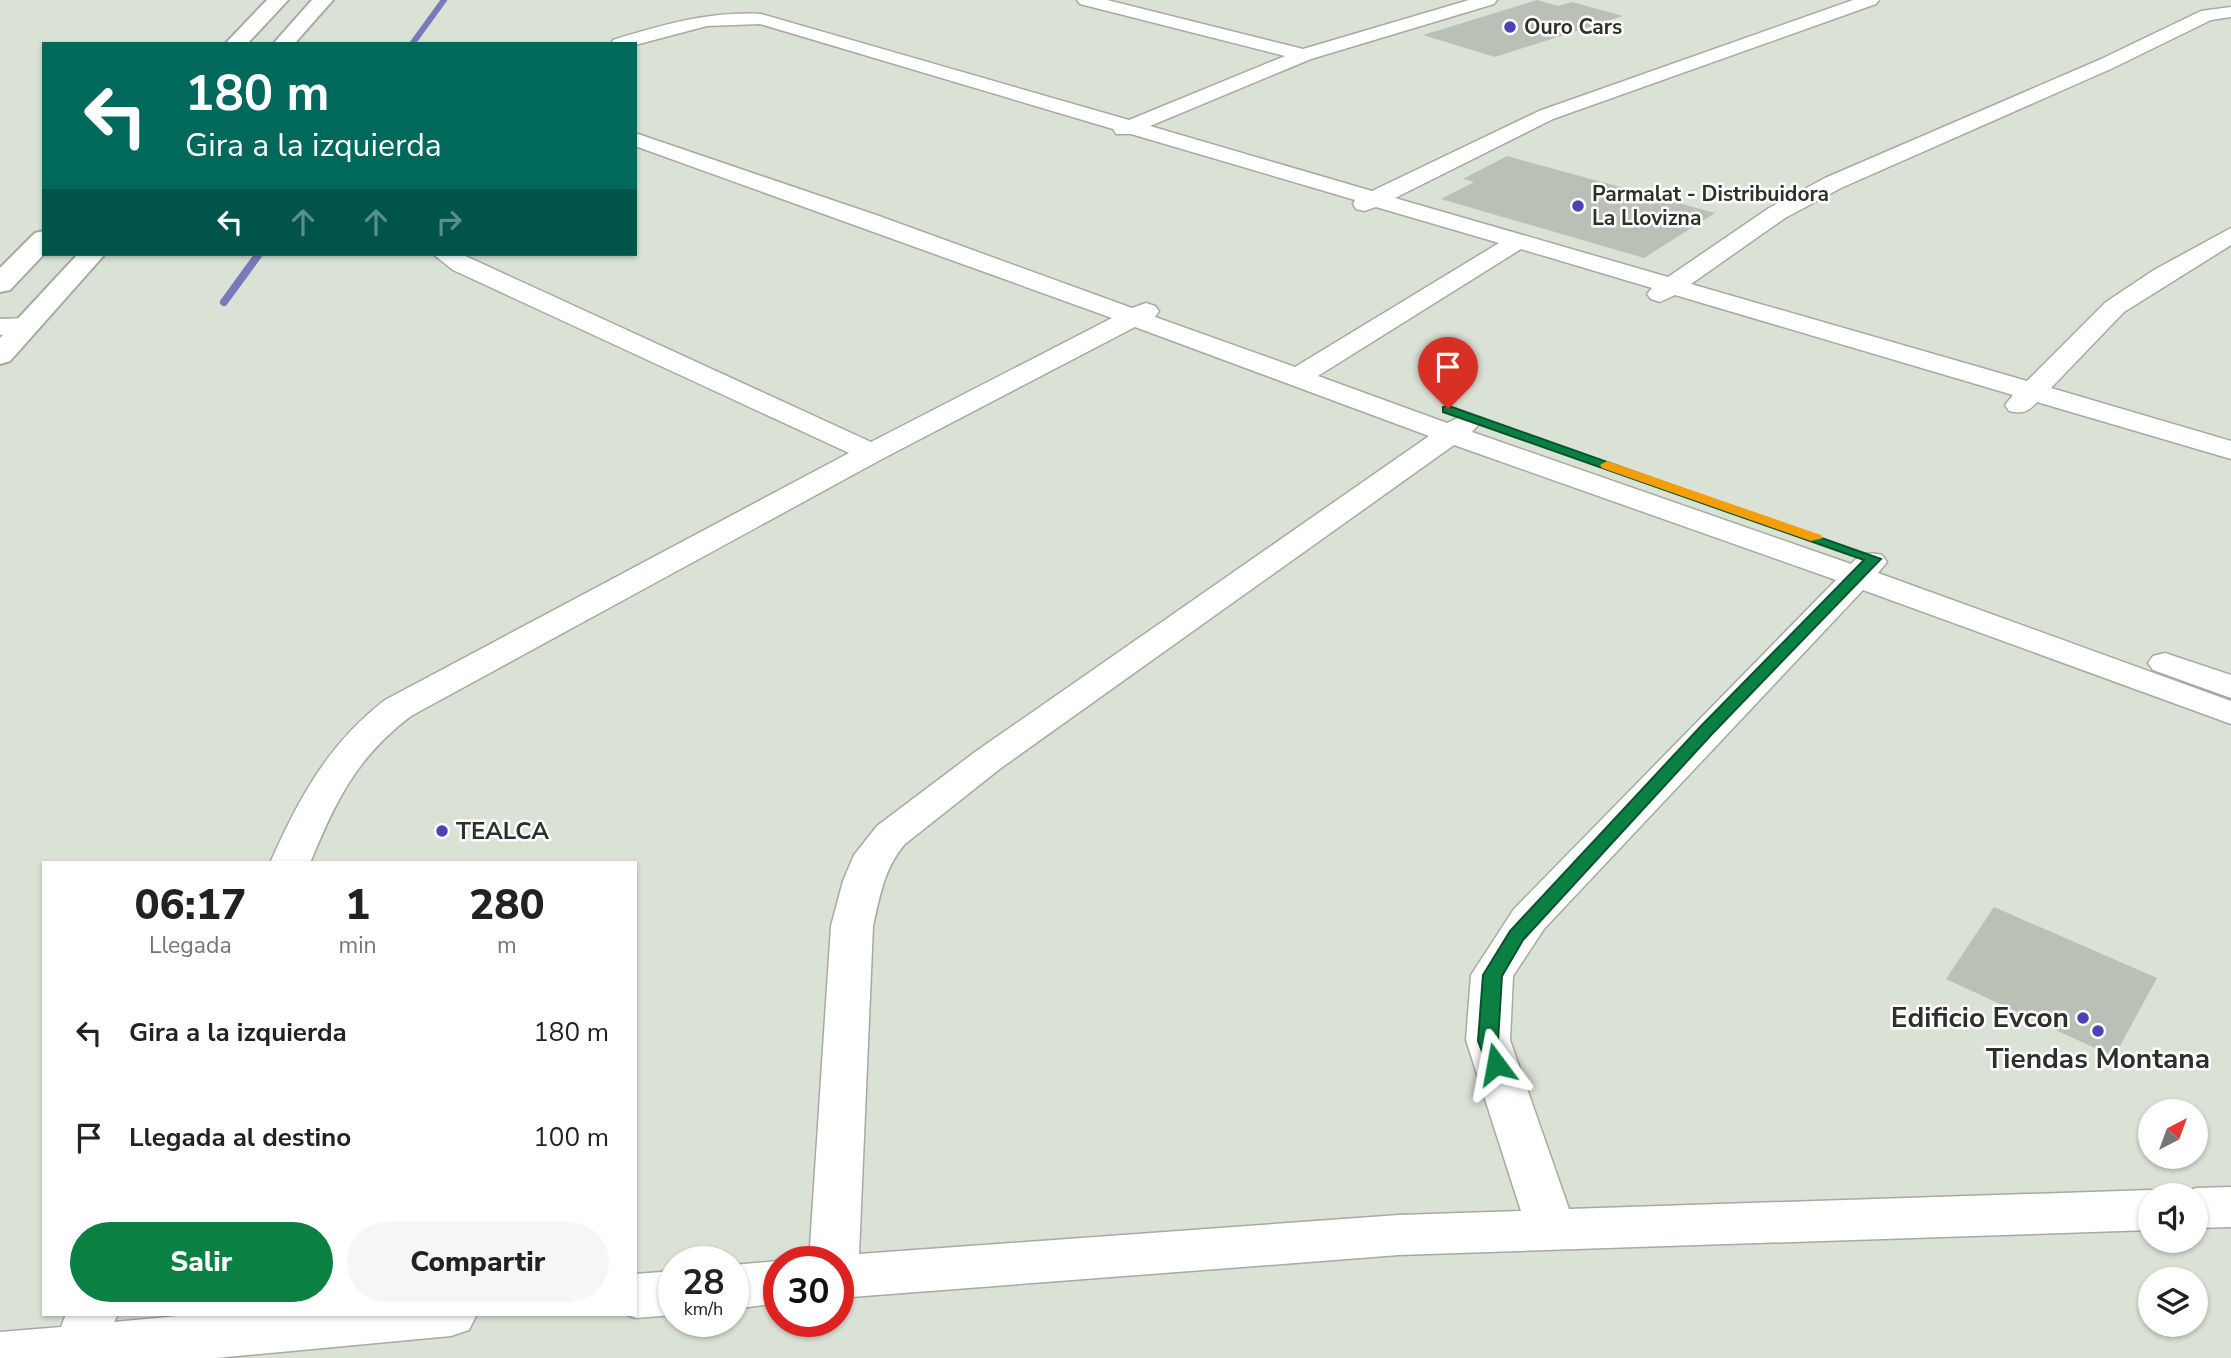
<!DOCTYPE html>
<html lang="es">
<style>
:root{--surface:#fff;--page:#f6f6f6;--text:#222;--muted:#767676;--accent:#0b8043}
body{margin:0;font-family:"Nunito Sans",sans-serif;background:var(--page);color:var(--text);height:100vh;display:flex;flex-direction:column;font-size:26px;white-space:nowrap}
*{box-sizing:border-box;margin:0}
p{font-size:23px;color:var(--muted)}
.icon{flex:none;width:38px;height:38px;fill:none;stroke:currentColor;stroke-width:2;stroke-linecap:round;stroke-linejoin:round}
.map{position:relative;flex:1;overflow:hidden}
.sheet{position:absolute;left:42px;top:861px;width:595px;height:455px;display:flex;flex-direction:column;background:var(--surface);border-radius:0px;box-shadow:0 2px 5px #0004}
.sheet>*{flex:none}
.top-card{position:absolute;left:42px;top:42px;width:595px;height:214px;border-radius:0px;box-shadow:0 2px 5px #0004;background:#00695c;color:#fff;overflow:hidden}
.needle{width:46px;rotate:41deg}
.buttons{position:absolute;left:2138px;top:1099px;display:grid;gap:14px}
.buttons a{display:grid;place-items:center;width:70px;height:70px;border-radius:50%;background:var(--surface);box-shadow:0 2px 5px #0004;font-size:35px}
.speed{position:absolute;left:658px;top:1246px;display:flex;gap:14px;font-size:35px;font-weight:700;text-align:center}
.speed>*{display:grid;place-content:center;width:91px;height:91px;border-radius:50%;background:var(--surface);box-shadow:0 2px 5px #0004;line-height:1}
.speed small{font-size:18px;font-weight:400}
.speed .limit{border:10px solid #d22;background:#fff;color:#111}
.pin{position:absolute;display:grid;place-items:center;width:60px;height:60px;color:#fff;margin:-72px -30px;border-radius:50% 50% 50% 0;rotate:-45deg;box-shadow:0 0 7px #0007}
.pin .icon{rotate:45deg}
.me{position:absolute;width:77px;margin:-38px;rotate:347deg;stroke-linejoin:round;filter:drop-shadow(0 0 5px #0008)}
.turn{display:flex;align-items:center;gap:24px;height:147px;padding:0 28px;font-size:32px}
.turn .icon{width:91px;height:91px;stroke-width:2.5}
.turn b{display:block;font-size:49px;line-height:60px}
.lanes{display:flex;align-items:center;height:66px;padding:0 28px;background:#0003;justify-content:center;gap:35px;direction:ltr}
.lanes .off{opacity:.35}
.eta{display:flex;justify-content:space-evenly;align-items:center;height:119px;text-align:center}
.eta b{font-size:42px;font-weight:800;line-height:49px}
.primary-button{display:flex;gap:14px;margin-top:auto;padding:14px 28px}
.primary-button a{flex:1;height:80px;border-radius:42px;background:var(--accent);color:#fff;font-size:28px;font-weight:800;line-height:80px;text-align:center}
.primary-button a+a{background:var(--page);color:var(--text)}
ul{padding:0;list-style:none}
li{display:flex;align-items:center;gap:21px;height:105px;padding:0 28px}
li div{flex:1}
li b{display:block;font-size:26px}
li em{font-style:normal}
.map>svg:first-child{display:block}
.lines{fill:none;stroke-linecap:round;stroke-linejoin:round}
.stream-far1{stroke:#787bb9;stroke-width:6}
.stream{stroke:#787bb9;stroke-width:8}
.building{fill:#bac0b5}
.street-casing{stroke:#a5aba0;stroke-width:3}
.secondary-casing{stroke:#a5aba0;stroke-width:4}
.street{fill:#fff;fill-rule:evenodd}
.secondary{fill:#fff;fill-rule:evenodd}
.route{fill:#0b8043;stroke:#07532c;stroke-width:2}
.slow{fill:#f59e0b}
.poi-dot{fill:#4d41b8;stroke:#fff;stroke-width:2.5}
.labels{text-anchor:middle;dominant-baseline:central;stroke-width:5;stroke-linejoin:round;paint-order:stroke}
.far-poi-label{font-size:21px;font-weight:bold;fill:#2e302c;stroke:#fff;text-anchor:start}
.poi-label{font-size:24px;font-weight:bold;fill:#2e302c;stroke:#fff;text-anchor:start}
.near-poi-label{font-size:28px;font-weight:bold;fill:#2e302c;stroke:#fff;text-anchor:end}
</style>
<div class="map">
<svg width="2231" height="1358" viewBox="0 0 2231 1358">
<rect width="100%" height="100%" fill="#dae1d5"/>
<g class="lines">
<path class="stream-far1" d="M412,44L444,0"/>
<path class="stream" d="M224,302L259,254"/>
</g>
<path class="building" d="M1537,0L1558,6L1572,2L1623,16L1495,57L1423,35Z
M1507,156L1715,213L1644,258L1441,199L1474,182L1463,179Z
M1994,907L2157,978L2114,1057L1946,979Z"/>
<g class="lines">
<g class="street-casing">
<path id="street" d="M1077,0H1107L1303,49L1469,0H1497L1494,4L1311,59L1150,126L1372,191L1539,111L1853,0H1879L1876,4L1553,119L1395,198L1668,277L1769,208L1825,178L2099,60L2201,11L2231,7V17L2211,20L2113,68L1841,188L1785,218L1691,284L2027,381L2106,302L2154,270L2231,228V245L2124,312L2051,388L2231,441V459L2037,402C2028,412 2022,414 2009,411L2005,405L2013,395L1675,295L1660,302L1651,299L1647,294L1652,288L1521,249L1318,376L1447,423L1466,414L1476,417L1480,423L1472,432L1851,564C1861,553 1868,552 1882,555L1887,562L1878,573L2231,701V724L1863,590L1544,929L1513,976L1510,1040L1569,1209L2151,1190L2166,1195H2151V1230L1399,1255L838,1298V1262H809L831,926L843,881L854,855L877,826L975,752L1429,436L1135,327L882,459L411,716C356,758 336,800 310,863H270C299,798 328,744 385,700L849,453L453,270L433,254H461L871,442L1112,318L635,146V133L879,216L1132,308L1146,303L1155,306L1159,311L1155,317L1295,367L1499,243L1376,207L1364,211L1356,209L1353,204L1355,200L1131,134H1116L1113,129L760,24L707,26L635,45L611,44L613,40C662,25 710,11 761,14L1129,120L1285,56L1080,4ZM1454,445L1836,580L1514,909L1471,975L1466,1040L1521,1211L1399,1215L859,1254L873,926C880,896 884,868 905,844L1001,768Z
M26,318L35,321L39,326L35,331L0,335V319Z
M2165,653L2231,675V698L2153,670L2148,663L2153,656Z
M2231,1187V1227L2196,1228V1195L2179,1194L2196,1188Z
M779,1261L782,1262H779V1303L733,1309V1265Z
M674,1271V1315L635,1318L625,1314H635V1274Z
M66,1314H118L114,1322L199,1314H477L469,1330L451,1336L216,1358H0V1332L61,1327Z"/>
</g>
<g class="secondary-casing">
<path id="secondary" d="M267,0H288L247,44H225Z
M312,0H333L294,44H273Z
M44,231V254L10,290L0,292V268L35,233Z
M78,254H105L10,361L0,364V338Z"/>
</g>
<use href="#street" class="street"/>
<use href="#secondary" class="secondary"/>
</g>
<path class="route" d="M1443,407H1452L1881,559L1713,733L1523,940L1502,976L1498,1041L1506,1064L1503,1069H1489L1478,1041L1483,975L1510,931L1701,726L1864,560L1443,412Z"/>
<path class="slow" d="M1607,461L1821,535L1823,538L1811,541L1602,468L1600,465Z"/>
<g class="poi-dot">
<circle cx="1510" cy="27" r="7"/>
<circle cx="1578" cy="206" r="7"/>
<circle cx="442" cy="831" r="7"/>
<circle cx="2083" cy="1018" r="7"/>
<circle cx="2098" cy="1031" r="7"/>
</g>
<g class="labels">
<g class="far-poi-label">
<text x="1524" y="27">Ouro Cars</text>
<text x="1592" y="194">Parmalat - Distribuidora<tspan x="1592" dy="24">La Llovizna</tspan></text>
</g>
<g class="poi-label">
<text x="456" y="831">TEALCA</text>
</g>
<g class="near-poi-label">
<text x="2069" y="1018">Edificio Evcon</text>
<text x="2098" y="1059" text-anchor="middle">Tiendas Montana</text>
</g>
</g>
</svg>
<div class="buttons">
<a><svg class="needle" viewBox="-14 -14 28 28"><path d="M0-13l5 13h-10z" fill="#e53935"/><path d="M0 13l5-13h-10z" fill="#767676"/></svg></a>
<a><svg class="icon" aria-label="sound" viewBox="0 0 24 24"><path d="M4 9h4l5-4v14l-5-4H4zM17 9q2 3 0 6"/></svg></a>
<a><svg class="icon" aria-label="layers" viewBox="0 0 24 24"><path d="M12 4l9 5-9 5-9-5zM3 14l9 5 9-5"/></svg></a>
</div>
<div class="speed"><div>28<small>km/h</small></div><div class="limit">30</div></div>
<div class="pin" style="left:1448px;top:409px;background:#d93025"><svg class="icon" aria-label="arrive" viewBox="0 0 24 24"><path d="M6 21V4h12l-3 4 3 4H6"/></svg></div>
<svg class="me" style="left:1496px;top:1064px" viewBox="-20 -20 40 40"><path d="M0-17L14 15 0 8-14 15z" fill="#0b8043" stroke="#fff" stroke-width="4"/></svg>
<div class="top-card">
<div class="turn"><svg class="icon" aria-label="left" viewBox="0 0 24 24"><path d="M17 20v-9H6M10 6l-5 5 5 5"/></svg><div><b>180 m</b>Gira a la izquierda</div></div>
<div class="lanes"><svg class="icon" aria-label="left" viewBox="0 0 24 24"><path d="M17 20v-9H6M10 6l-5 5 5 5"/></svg><svg class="icon off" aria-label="ahead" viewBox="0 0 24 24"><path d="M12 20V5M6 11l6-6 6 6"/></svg><svg class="icon off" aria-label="ahead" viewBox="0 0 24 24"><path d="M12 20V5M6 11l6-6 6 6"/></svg><svg class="icon off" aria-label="right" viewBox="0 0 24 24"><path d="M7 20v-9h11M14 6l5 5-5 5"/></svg></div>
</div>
<section class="sheet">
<div class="eta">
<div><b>06:17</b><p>Llegada</p></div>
<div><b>1</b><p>min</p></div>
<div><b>280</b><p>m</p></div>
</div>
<ul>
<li><svg class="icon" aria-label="left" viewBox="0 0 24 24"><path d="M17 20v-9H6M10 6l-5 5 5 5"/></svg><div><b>Gira a la izquierda</b></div><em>180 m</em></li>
<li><svg class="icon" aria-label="arrive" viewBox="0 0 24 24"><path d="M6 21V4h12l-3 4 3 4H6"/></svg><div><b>Llegada al destino</b></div><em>100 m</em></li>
</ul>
<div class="primary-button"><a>Salir</a><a>Compartir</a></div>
</section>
</div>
